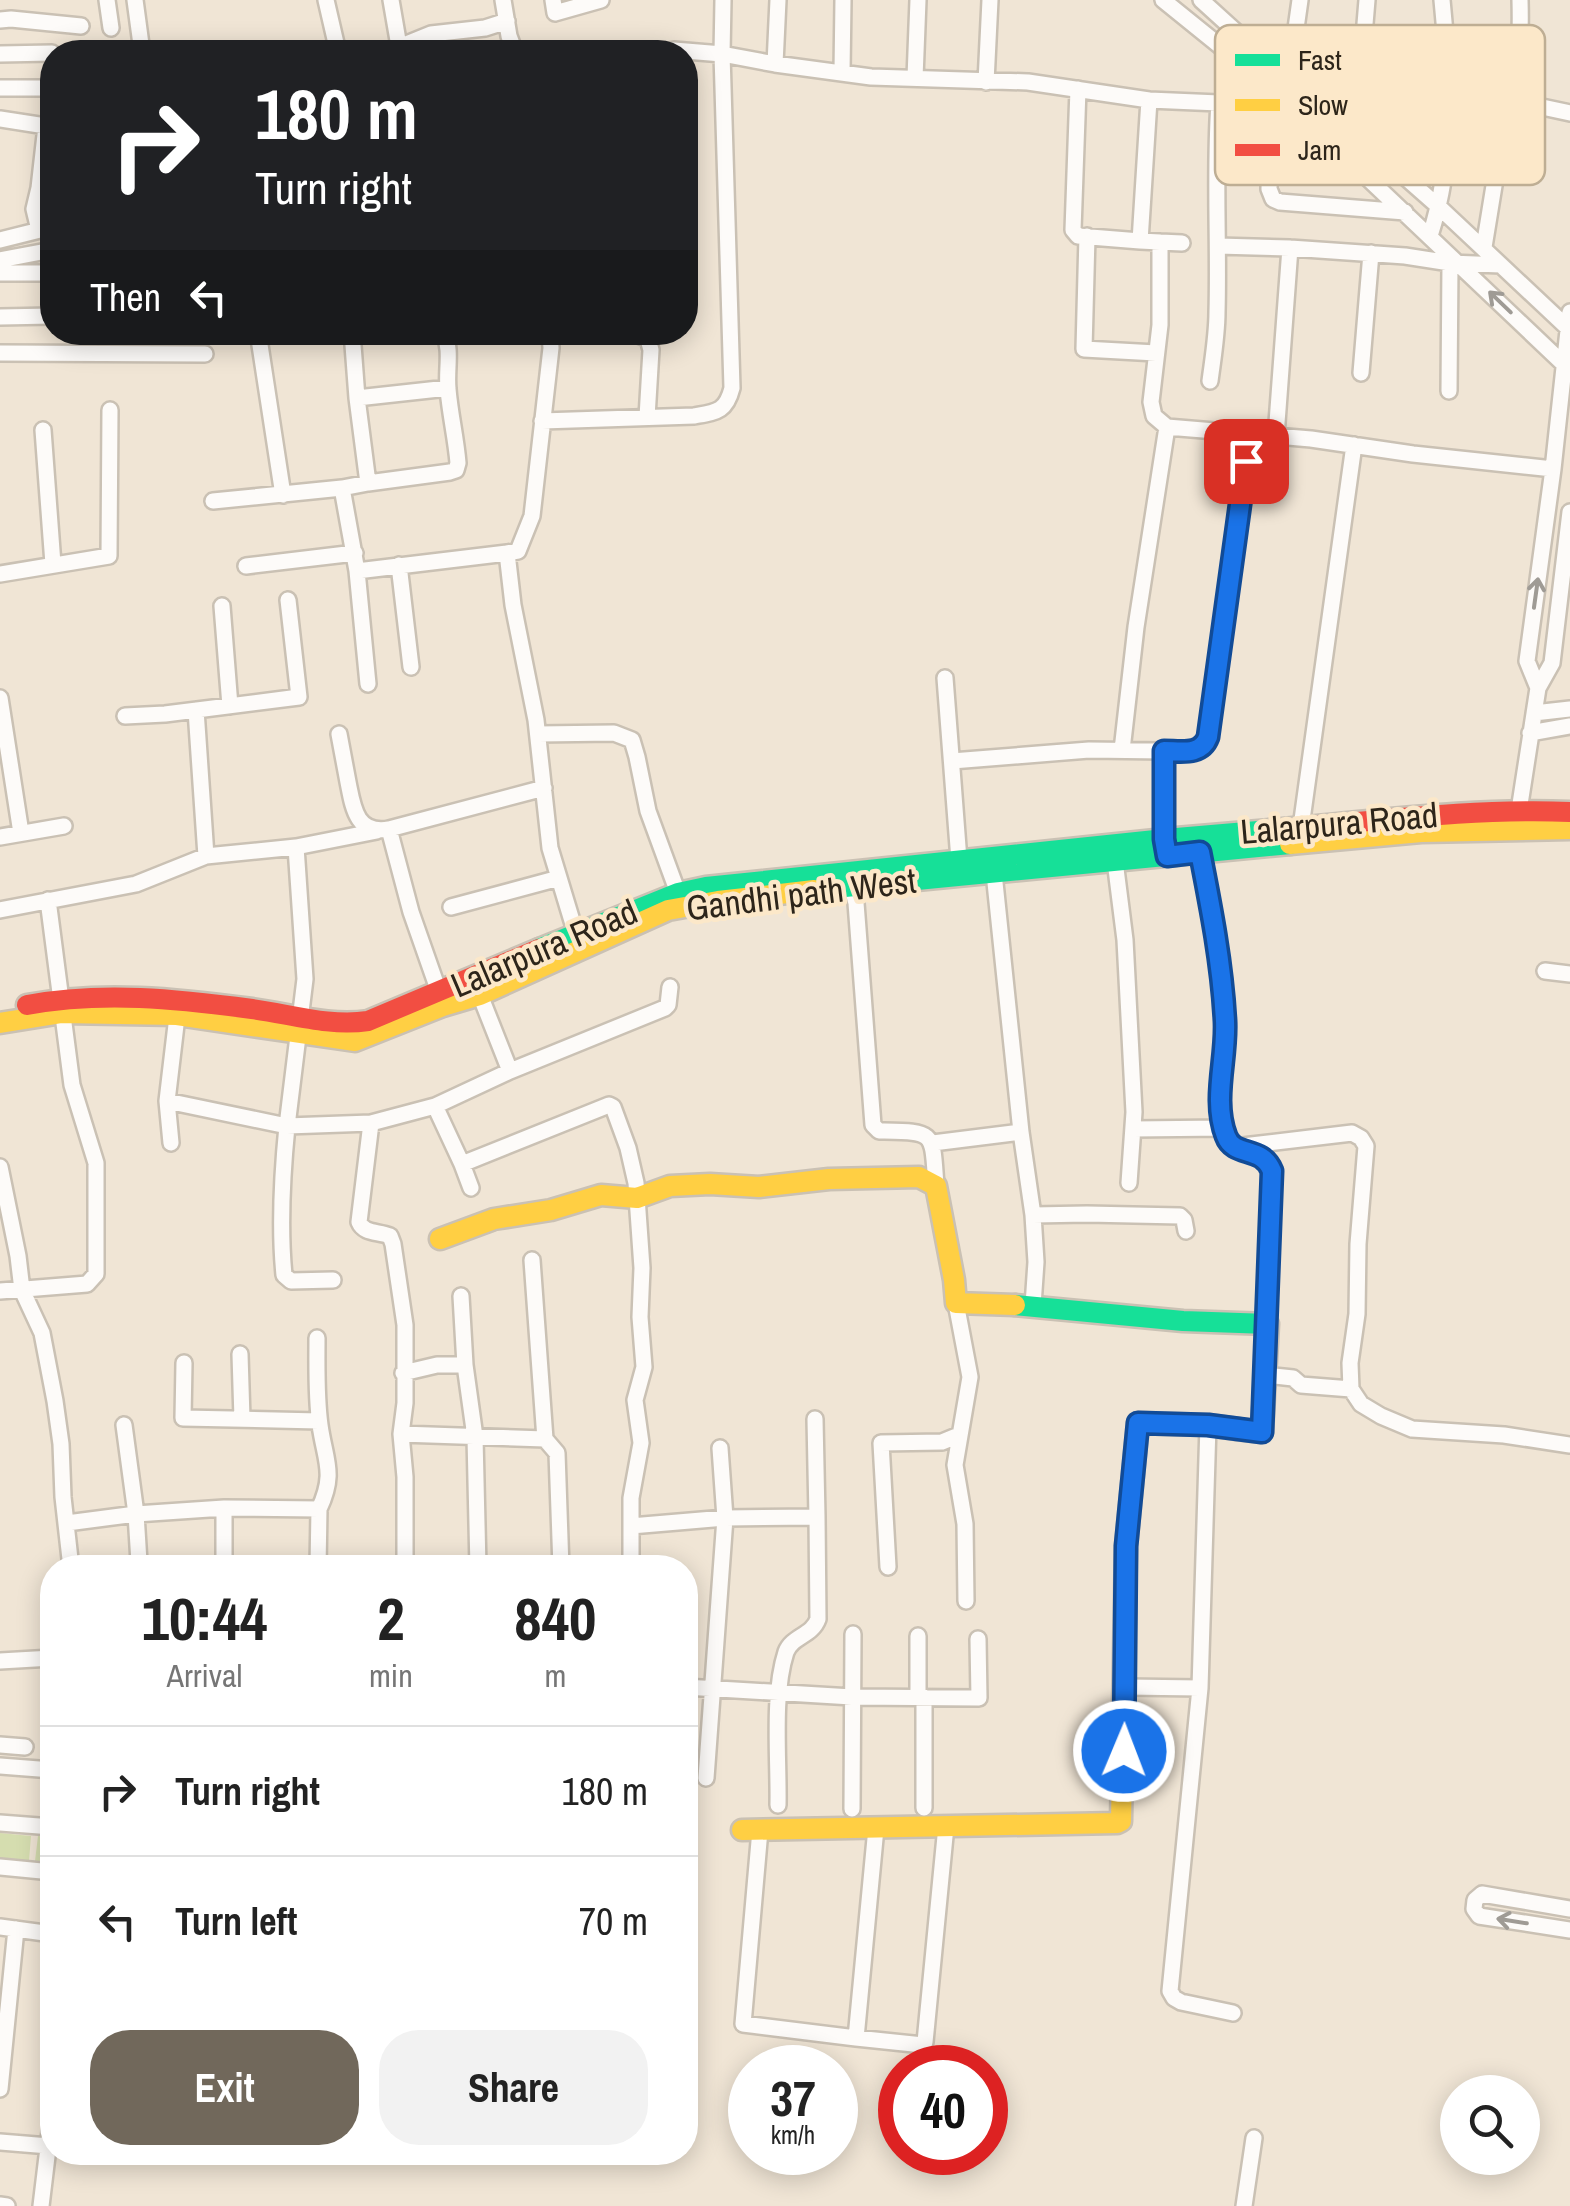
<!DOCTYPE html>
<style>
:root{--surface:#fff;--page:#f2f2f2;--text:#222;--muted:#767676;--line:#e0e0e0;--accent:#71685b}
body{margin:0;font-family:"Archivo Narrow",sans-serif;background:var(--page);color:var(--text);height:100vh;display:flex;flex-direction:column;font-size:38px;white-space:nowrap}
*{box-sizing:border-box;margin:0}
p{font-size:32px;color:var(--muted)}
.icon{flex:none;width:55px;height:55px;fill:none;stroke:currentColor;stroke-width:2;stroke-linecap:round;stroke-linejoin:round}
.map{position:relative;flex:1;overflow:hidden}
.side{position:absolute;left:40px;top:1555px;width:658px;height:610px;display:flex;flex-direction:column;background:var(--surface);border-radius:40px;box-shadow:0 5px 25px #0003}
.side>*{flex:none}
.guide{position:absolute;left:40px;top:40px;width:658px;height:305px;border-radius:40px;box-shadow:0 5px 25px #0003;background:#202124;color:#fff;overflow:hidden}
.buttons{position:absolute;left:1440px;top:2075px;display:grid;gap:20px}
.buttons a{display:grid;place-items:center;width:100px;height:100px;border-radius:50%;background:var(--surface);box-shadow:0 5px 25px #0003;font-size:50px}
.speed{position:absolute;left:728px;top:2045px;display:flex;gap:20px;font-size:50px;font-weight:700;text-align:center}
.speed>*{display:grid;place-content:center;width:130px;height:130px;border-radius:50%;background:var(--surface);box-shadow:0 5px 25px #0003;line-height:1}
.speed small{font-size:25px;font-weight:400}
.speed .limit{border:15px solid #d22;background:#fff;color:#111}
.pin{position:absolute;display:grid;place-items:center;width:85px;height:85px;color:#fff;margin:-42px;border-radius:20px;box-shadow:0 5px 15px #0006}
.me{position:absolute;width:110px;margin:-55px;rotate:1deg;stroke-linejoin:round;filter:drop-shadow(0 0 8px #0008)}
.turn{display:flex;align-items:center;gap:35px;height:210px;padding:0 50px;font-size:45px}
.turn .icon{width:130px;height:130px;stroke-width:2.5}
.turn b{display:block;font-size:70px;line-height:85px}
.then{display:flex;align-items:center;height:95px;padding:0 50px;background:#0003;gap:20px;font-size:38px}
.eta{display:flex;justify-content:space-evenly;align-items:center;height:170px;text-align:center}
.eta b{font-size:60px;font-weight:700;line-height:70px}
.primary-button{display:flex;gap:20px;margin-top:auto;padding:20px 50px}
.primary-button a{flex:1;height:115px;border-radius:40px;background:var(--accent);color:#fff;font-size:40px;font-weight:700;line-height:115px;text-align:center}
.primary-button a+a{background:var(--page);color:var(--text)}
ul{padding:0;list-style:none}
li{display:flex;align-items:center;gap:30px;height:130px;padding:0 50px;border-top:2px solid var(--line)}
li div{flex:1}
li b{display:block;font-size:38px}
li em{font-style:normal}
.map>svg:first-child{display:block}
.park{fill:#d5ddaf}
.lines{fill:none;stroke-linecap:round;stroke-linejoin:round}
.street-casing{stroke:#cac1b4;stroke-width:20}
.fast-casing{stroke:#cac1b4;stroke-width:25}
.slow-casing{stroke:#cac1b4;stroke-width:25}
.jam-casing{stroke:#cac1b4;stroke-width:25}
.street{stroke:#fdfbf9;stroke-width:15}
.fast{stroke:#16e098;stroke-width:20}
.slow{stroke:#ffcf43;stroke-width:20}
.jam{stroke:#f24e42;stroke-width:20}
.oneway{stroke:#9f9b95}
.route-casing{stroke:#114b97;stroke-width:25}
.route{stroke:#1a73e8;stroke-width:18}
.labels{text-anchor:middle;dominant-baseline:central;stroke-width:9;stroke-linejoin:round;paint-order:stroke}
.street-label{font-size:35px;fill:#2d251a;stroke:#fce8c9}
.key{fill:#fce8c9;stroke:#beae94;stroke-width:2.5}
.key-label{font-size:28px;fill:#2d251a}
</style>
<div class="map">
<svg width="1570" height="2206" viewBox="0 0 1570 2206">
<rect width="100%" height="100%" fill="#f0e5d5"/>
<path class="park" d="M0,1833L31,1836L29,1861L0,1858Z
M38,1836L52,1837V1862L35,1861Z"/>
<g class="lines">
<g class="street-casing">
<path id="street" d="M107,0L111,28
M135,0L142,52
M326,0L338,52
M391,0L400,52
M503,0L509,36L515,52
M553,0L555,13L601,0
M723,0L722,54L775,64L871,77L1028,82L1149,100L1140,241L1160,242V325L1151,402L1154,416L1167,427L1311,439L1413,454L1553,469
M1163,0L1278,93L1570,370
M1201,0L1288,79L1320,102L1439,207L1570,330
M0,20L11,19L81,26
M399,47L431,34L485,28L507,21
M74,52H101
M0,54L52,53
M775,64L778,0
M1292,64L1350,69L1357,66L1363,48L1367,0
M1290,71L1300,0
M842,72L843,0
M915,78L918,0
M986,82L990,0
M1449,87L1570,113
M0,88H52
M1078,89L1073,230L1078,236L1140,241
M1271,94L1269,189L1273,199L1280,202L1405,212
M1149,100L1219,103C1214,172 1219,242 1217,312C1217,335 1213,358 1210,381
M1219,103L1278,93
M0,119L52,127
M39,230L34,209L39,188L46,126
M1087,236L1084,349L1156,353
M1430,236C1456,153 1450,85 1442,0
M0,240L52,227
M1160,242L1182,243
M1218,246L1290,248L1405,256L1450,263L1501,265
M1484,247L1508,100C1520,66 1521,35 1520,0
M0,260L52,250
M0,273H52
M0,317L52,316
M258,332L283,495
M352,332L357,398L368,483L342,488L357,571L368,684
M550,332L551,348L532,516L518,551L507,553L513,605L536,720L550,848L579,944
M631,332L648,339L651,350L647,417
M550,333L599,332
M0,353L205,354
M1361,373L1371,253
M1449,391L1450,263
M357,398L448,388
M542,421L694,416C716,412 726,412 732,388L722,54L674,50L663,52
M43,430L53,564
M1276,436L1290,248
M368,483L450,472L456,470L458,463C456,438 450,414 448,389C446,369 452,352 444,332
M213,501L342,488
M399,565L411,667
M246,566L355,553
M357,571L507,553
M0,574L109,556L110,410
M222,606L230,706
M945,678L959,860
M1538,688L1527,661L1553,469L1570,312
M0,698L21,833
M196,710L206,856
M1534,713L1570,709
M125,716L165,714L299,697L288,600
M1530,733L1570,726
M339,734C342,750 345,766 348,782C353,807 356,835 389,829
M538,734L614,733L632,740L637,757L648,811L678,893
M1122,750L1136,627L1167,427
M1164,751C1181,751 1201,756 1208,737L1249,435
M952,761L1089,750L1164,751L1166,847
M1518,817L1538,688L1552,663L1570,512
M1301,827L1354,445
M0,837L64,826
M296,847L377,831
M1200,852C1211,908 1222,964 1225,1021C1227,1058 1212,1100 1226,1136C1234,1158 1262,1145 1272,1171L1268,1324
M1115,861L1125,940L1134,1112L1129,1183
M994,873L1021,1132L1033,1215
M850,880L856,903L873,1125L879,1131C936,1132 932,1130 936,1186
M451,907L559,878
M0,910L136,884L206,856L296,847L305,979L287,1126L371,1123L435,1106L510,1071L480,995
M1545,971L1570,974
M439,992L411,912L389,829L544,788
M510,1071L665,1008L668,1005L670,987
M167,1101L287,1126C282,1176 279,1225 284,1275L291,1281L333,1280
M435,1106L462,1164L609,1105L613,1107L628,1148L636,1183L642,1268L640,1317L644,1367L635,1400L641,1443L631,1498V1568
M371,1123L359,1222C364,1234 378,1231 390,1236L393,1244L405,1325V1403L401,1434L405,1477V1568
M1133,1129L1224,1128
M171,1143L167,1101L178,1008
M933,1143L1021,1132
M1234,1147L1352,1133L1361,1138L1366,1146L1358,1244L1357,1314L1350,1363L1351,1389L1361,1404L1381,1416L1412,1429L1504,1435L1570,1445
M462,1164L471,1188
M0,1167L18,1256L22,1290L42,1333L55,1401L61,1444L63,1497L71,1568
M532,1260L545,1439
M0,1291L87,1284L96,1274V1163L72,1085L48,900
M461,1296L465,1365L475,1437L478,1568
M956,1303L970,1377L955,1465L965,1524L966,1601
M1033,1305L1036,1262L1033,1215L1087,1214L1180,1216L1184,1220L1186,1231
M240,1354L242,1419
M184,1363L183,1418L319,1421
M403,1373L437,1365H465
M1266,1375L1293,1378L1301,1385L1351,1389
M124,1425L136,1514L139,1562
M1208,1425L1200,1688L1170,1991L1174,1998L1181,2002L1233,2013
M401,1434L545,1439L557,1453L561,1568
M67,1523L136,1514L224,1508
M631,1526L725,1518L817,1517L815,1419
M888,1567L881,1443L942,1442L959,1435
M224,1568V1508L319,1509C336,1473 325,1461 320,1425C316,1396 317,1367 317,1338
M318,1568L319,1509
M918,1636V1697
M0,1661L52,1658
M685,1687L852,1697L979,1698L978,1639
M1126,1687L1200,1688
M924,1697V1808
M0,1745L25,1747
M0,1766L52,1770
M706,1778L725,1518L720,1448
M778,1805C779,1760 772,1695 786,1652C792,1636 812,1636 818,1619L817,1517
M852,1809L853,1634
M0,1823L52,1827
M760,1830L743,2024L856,2038L876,1828
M0,1867L52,1872
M1570,1909L1482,1894L1475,1900L1474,1909L1479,1916L1570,1930
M0,1927L52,1934
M856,2038L923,2045L925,2042L946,1826
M0,2089L16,1929
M0,2142L49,2146
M0,2205L7,2206
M41,2206L52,2115
M1244,2206L1254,2138"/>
</g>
<g class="fast-casing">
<path id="fast" d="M814,890L1290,844
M539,949L678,893L706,887L1165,839L1270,830
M1015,1305L1183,1321L1268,1324L1262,1432L1237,1429"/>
</g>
<g class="slow-casing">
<path id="slow" d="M1290,844L1421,832L1570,829
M0,1023L62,1013L177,1015L355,1041L443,1006L480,995L668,910L718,901L814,890
M440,1239L494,1219L551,1210L601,1195L637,1198L670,1186L710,1184L759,1187L829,1179L919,1177L936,1186L954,1280L956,1303L1015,1305
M742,1830L1117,1823L1121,1821L1126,1546L1138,1423L1208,1425L1237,1429"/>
</g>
<g class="jam-casing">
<path id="jam" d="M1270,830C1370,822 1469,808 1570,812
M27,1005C102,991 178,999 252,1009C290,1014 330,1027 368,1021L539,949"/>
</g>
<use href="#street" class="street"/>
<use href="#fast" class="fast"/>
<use href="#slow" class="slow"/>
<use href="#jam" class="jam"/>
</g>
<defs><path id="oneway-shaft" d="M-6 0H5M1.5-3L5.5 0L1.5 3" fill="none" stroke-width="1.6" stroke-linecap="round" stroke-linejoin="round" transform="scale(2.5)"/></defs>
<g class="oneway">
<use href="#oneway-shaft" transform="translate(1500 302) rotate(-136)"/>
<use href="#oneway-shaft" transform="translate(1536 593) rotate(-82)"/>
<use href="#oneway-shaft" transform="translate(1512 1921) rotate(-171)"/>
</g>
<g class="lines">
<g class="route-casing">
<path id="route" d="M1124,1751L1126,1546L1138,1423L1208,1425L1262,1432L1272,1171C1262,1145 1234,1158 1226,1136C1212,1100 1227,1059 1225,1021C1222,964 1211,908 1200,852L1167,856L1164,839V751C1181,751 1201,756 1208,737L1246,461"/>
</g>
<use href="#route" class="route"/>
</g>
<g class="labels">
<g class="street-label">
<text transform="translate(1339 823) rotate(-5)">Lalarpura Road</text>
<text transform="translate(801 894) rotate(-7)">Gandhi path West</text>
<text transform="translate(544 948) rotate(-23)">Lalarpura Road</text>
</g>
</g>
<rect x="1215" y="25" width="330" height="160" rx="15" class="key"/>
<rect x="1235" y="54" width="45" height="12" fill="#16e098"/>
<rect x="1235" y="99" width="45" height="12" fill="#ffcf43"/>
<rect x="1235" y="144" width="45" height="12" fill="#f24e42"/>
<g class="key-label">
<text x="1298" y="70">Fast</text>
<text x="1298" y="115">Slow</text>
<text x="1298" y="160">Jam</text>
</g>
</svg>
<div class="buttons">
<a><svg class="icon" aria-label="search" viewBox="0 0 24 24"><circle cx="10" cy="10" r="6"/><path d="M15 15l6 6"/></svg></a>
</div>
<div class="speed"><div>37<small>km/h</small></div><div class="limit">40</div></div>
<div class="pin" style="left:1246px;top:461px;background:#d93025"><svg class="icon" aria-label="arrive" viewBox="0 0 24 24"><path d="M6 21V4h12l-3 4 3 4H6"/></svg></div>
<svg class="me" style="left:1124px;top:1751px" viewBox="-20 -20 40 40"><circle r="17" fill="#1a73e8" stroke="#fff" stroke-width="3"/><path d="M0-11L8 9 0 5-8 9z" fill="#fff"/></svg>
<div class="guide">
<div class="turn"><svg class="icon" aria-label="right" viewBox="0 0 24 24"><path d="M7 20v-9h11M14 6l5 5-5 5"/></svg><div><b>180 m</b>Turn right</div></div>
<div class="then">Then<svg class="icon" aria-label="left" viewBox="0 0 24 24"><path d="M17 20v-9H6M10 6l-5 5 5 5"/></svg></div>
</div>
<section class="side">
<div class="eta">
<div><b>10:44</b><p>Arrival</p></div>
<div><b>2</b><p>min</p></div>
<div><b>840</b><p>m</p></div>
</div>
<ul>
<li><svg class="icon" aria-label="right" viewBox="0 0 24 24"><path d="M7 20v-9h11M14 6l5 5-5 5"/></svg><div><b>Turn right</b></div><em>180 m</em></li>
<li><svg class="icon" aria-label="left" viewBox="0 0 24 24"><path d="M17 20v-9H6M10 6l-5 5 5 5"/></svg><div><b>Turn left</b></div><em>70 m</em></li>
</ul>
<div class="primary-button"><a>Exit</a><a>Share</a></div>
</section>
</div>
